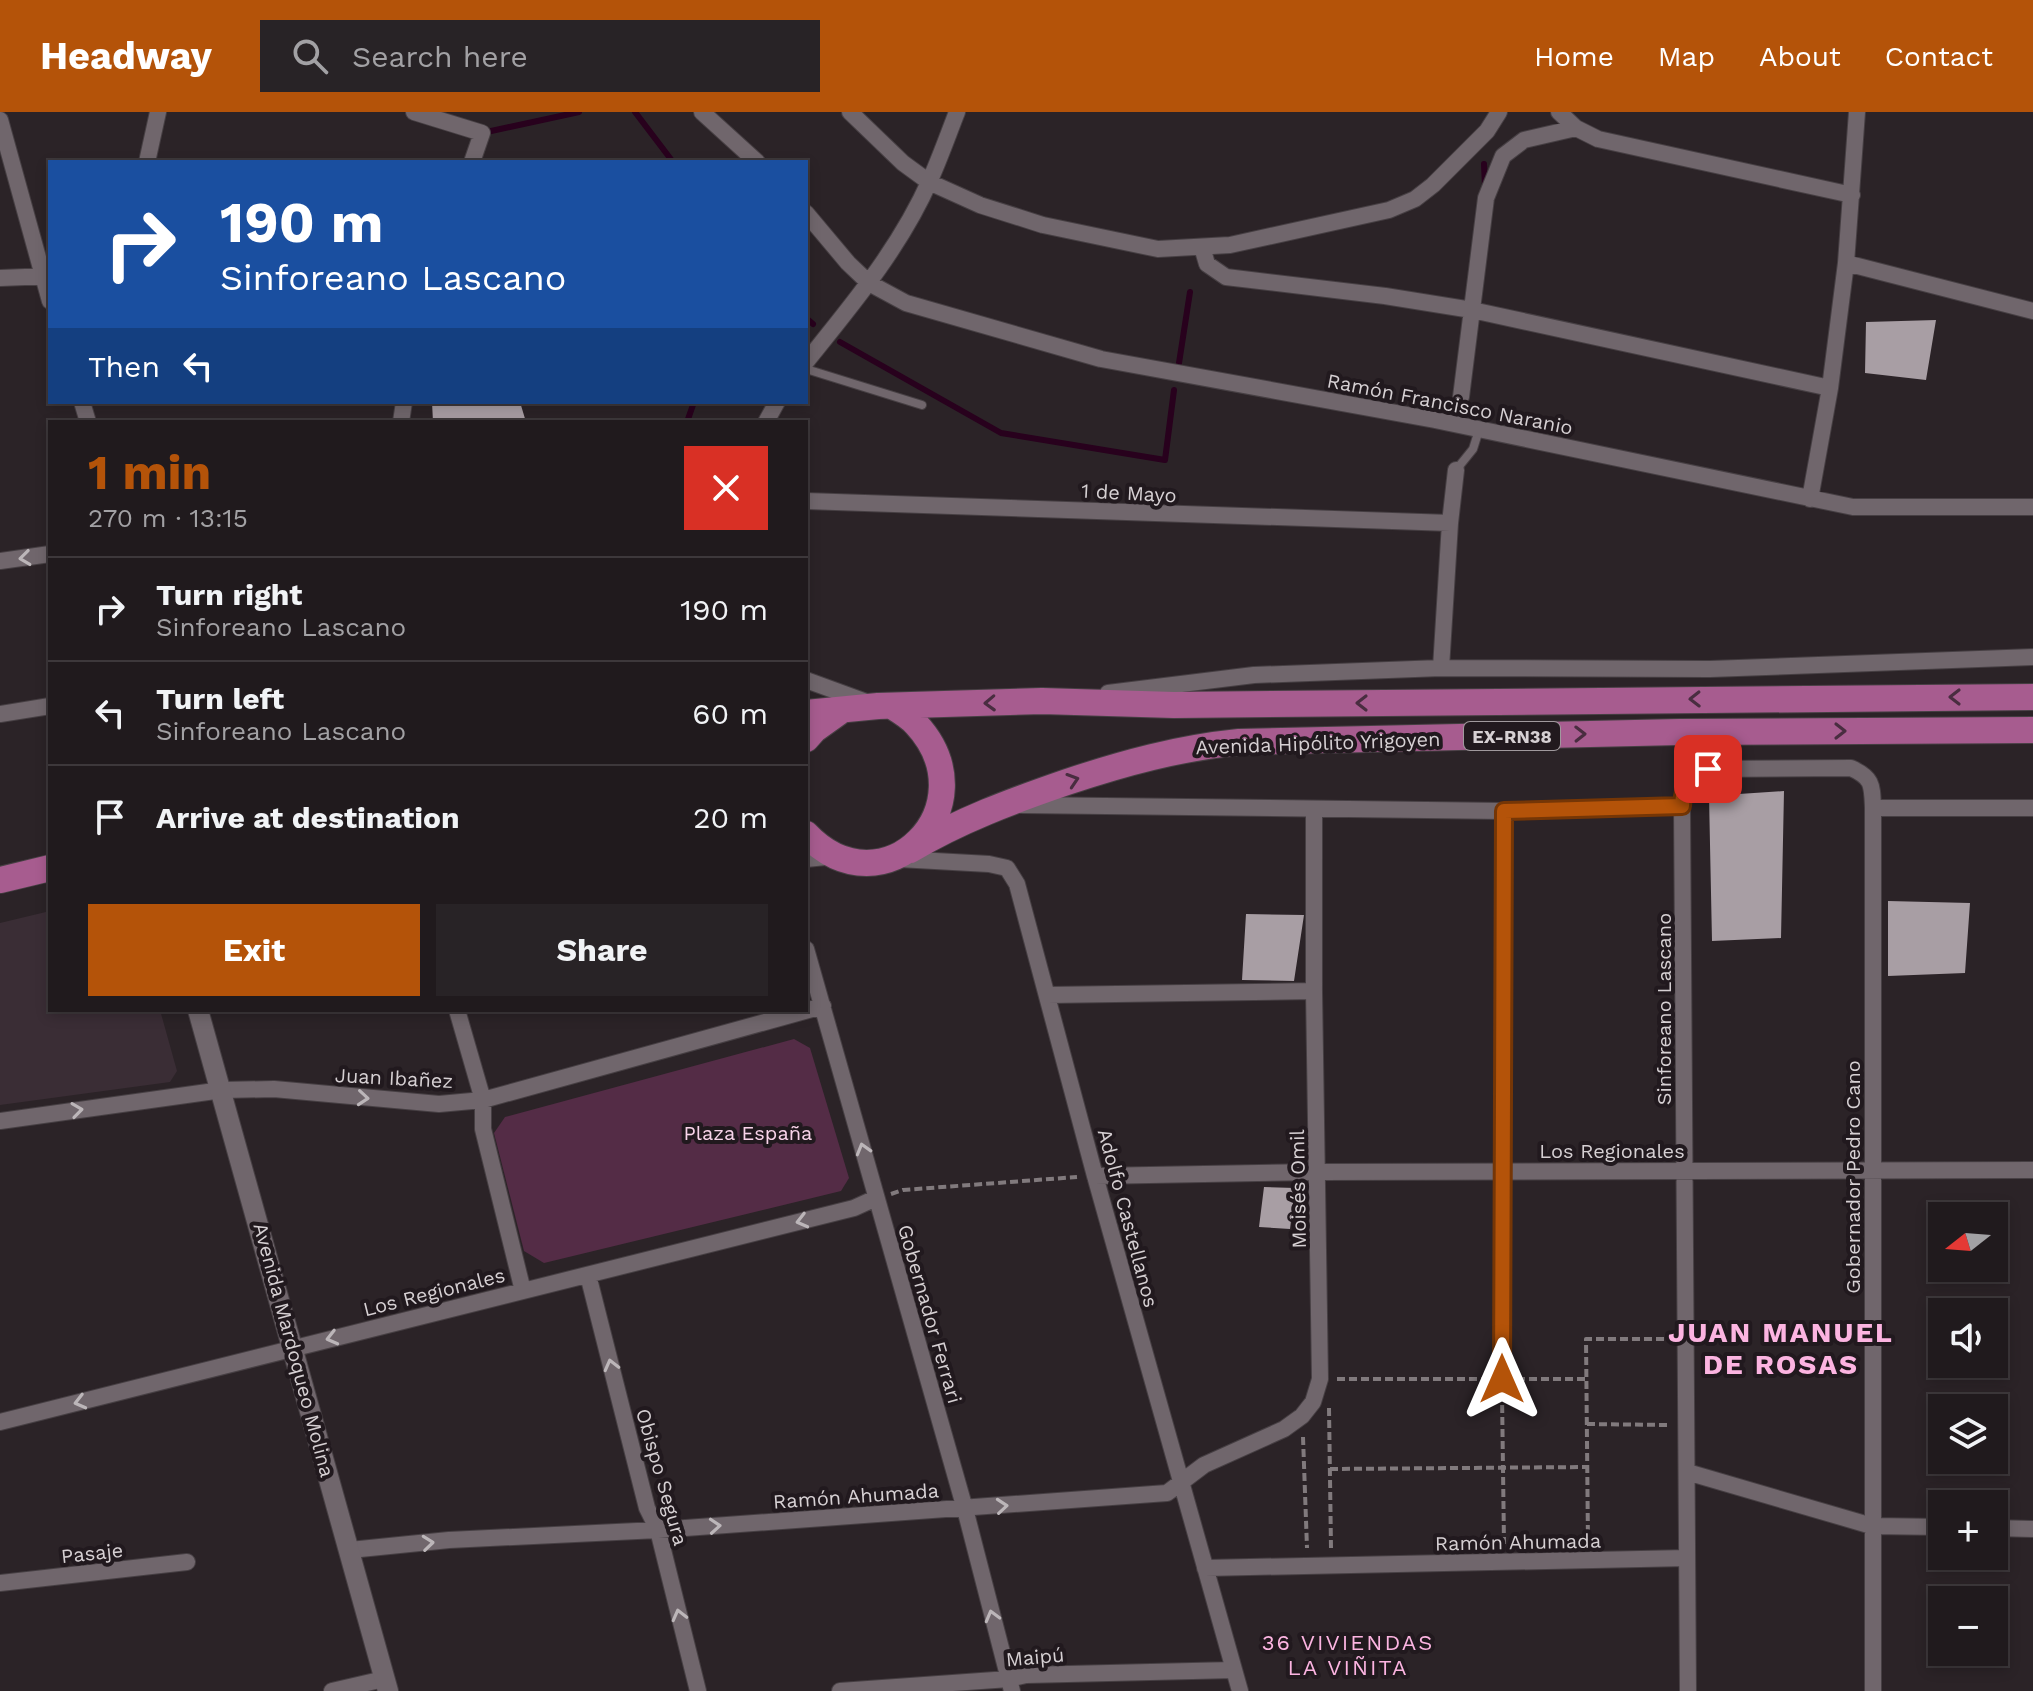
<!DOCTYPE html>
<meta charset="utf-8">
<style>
:root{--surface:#201a1d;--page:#282326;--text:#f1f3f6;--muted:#a2a1a4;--line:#3d383b;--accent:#b45309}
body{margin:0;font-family:"Work Sans",sans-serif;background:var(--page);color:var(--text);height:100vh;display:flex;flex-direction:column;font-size:30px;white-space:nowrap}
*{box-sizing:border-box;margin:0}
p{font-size:26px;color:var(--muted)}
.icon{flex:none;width:44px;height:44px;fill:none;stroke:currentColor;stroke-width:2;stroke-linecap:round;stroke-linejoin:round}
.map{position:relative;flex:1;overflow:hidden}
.sheet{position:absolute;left:48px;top:308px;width:760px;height:592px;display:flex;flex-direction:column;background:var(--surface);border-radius:0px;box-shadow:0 4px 12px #0003,0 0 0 2px var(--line)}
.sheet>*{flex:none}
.top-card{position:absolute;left:48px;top:48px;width:760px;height:244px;border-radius:0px;box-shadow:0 4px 12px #0003,0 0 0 2px var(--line);background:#1a4fa0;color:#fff;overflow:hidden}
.needle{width:52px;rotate:253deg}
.tools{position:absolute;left:1928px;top:1090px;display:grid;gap:16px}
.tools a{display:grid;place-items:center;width:80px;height:80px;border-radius:0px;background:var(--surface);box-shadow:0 4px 12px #0003,0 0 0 2px var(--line);font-size:40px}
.pin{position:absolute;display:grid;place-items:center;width:68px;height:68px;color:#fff;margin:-34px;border-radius:16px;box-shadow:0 4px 12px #0006}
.me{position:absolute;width:88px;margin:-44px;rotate:0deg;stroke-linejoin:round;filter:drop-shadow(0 0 6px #0008)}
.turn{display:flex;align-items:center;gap:28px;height:168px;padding:0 40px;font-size:36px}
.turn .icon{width:104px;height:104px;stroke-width:2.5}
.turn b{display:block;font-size:56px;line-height:68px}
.then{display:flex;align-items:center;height:76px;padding:0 40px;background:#0003;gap:16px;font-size:30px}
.round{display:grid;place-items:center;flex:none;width:84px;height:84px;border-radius:0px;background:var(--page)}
.summary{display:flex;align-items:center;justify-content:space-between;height:136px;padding:0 40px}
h1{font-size:48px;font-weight:700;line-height:60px;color:var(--accent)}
.cta{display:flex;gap:16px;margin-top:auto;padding:16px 40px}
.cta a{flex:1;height:92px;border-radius:0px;background:var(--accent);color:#fff;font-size:32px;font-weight:700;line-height:92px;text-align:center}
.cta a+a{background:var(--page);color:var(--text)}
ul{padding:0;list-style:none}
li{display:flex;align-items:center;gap:24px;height:104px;padding:0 40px;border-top:2px solid var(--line)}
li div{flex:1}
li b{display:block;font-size:30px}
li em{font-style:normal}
header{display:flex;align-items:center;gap:48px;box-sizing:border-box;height:112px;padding:0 40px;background:var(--accent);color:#fff}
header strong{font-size:38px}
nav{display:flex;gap:44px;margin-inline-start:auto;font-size:28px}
.search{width:560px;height:72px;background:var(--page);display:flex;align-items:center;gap:20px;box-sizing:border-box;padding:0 28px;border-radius:0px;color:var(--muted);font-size:30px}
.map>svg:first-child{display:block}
.built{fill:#3a2d35}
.green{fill:#542c46}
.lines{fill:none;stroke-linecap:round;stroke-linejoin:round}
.stream{stroke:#28011d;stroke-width:6}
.building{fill:#a89ea4}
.service-casing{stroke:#463f43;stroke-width:10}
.minor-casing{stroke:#463f43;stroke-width:18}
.tertiary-casing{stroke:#463f43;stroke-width:22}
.primary-casing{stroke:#463f43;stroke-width:28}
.path{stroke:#817a7d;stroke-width:4;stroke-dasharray:8 4;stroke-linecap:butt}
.service{stroke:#70666c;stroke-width:8}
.minor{stroke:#70666c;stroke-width:16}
.tertiary{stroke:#70666c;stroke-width:20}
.primary{stroke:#a75c8f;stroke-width:26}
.oneway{stroke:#bcb6b9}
.oneway2{stroke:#492d40}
.route-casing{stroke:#753606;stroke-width:20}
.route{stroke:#b45309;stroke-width:14}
.labels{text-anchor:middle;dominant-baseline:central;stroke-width:8;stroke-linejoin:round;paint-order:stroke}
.shield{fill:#21191e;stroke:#a0999d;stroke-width:2}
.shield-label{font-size:18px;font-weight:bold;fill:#d6d0d3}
.street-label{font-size:20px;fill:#d6d0d3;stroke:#21191e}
.park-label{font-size:20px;fill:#f9d4ea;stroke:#21191e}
.neighbourhood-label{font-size:22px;letter-spacing:2px;fill:#fcb4e1;stroke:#21191e}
.district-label{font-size:28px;font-weight:bold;letter-spacing:2px;fill:#fcb4e1;stroke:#21191e}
</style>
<header>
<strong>Headway</strong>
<div class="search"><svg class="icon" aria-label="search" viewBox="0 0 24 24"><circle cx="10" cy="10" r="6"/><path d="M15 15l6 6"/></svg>Search here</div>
<nav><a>Home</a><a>Map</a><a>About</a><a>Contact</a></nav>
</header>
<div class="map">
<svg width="2033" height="1579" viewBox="0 0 2033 1579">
<rect width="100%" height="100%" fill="#2b2327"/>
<path class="built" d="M50,799V898H160L177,959L170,970L0,993V811Z"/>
<path class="green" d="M794,927L810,936L849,1066L841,1079L544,1151L524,1139L494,1021L505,1005Z"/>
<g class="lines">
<path class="stream" d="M635,0L673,50
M482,21L579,0
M1484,52L1485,74
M806,206L813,212
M840,230L1001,321L1165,348L1174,278
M1179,251L1190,180
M687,310L694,290"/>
</g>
<path class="building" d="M1936,208L1926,268L1865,261L1866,210Z
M432,290H520L526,310H433Z
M1784,679L1781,826L1712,829L1709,684Z
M1888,789L1970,791L1965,861L1888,864Z
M1246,802L1304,803L1294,869L1242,868Z
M1264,1075L1295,1076L1290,1117L1259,1115Z"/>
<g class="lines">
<g class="service-casing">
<path id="service" d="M806,257L922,293
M1456,358L1473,337L1479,318"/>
</g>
<g class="minor-casing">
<path id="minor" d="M414,0L482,21L472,50
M702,0L757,50
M850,0L903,51L929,70L980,93L1043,113L1158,137L1230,133L1389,98L1415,87L1433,73L1487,19L1499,0
M1559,0L1576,16L1598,27L1852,83
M0,8L50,189
M147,50L158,0
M806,101L848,151L869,171L906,191L1101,247L1435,308L1853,395H2033
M1202,135L1207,152L1226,165L1385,184L1472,198L1830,276
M1846,151L2033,199
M0,166L50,164
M806,250C852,193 900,136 930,68C940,46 948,23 957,0
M1461,285L1486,86L1503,44L1524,28L1576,16
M82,290L88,310
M401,310L404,290
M766,310L777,290
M1810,387L1830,276L1846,151L1857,0
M806,389L1450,411
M0,449L50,442
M1441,556L1450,411L1456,358
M806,568L869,591
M1108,581L1254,563L1441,556L1710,557L2033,545
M0,602L50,594
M1021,693L1504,699L1682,694C1683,673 1689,665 1708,657L1851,656C1873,666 1872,673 1873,696H2033
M1682,694L1688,1579
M806,747L835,744
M899,747L989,752L1007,756L1017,772L1095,1064L1240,1579
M806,837L965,1397L1012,1579
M1047,883L1314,879
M457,898L483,988V1017L523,1179
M0,1009L222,978L274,977L439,992L483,988L823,894
M1095,1064L1318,1060L2033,1058
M588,1163L647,1396L658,1418L698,1579
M1502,1267L1504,699
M0,1310L854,1096L876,1086
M1687,1360L1872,1414L1942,1415
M1994,1416L2033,1417
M350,1438L449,1428L658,1418L1167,1381L1204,1353L1284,1317L1302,1304L1313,1290L1320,1267L1314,879V697
M1205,1456L1687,1446
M0,1471L187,1450
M332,1579L384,1567
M840,1579L1009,1567L1026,1563L1234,1558
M1873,1579V696"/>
</g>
<g class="tertiary-casing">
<path id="tertiary" d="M198,898L388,1579"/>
</g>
<g class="primary-casing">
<path id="primary" d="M806,601L878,594L1042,589L1174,593L2033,585
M806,627L814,618L842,598
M806,722C884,804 992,694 916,612C910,605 900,599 892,594
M910,738C960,708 1012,689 1067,670C1124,651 1179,636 1239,630L1679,620L2033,618
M0,768L50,756"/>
</g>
<path class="path" d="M891,1082L903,1078L1077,1065
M1337,1267H1485
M1517,1267H1587
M1502,1281L1504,1432
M1329,1296L1331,1436
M1587,1312L1669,1313
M1303,1325L1307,1436
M1330,1357L1588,1355
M1588,1433L1586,1227H1671"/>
<use href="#service" class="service"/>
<use href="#minor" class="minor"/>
<use href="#tertiary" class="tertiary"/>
<use href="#primary" class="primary"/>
</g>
<defs><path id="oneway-chevron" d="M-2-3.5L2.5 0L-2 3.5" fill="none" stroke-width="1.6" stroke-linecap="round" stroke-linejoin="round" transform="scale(2)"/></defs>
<g class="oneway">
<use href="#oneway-chevron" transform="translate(25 446) rotate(173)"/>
<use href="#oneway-chevron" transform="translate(363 986) rotate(5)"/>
<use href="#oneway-chevron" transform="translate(77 998) rotate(-8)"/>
<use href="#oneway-chevron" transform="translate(863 1037) rotate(-106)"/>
<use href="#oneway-chevron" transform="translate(802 1109) rotate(166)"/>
<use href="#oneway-chevron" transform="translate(332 1226) rotate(166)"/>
<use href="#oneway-chevron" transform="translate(611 1253) rotate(-104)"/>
<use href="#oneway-chevron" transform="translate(80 1290) rotate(166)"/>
<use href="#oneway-chevron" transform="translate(1002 1394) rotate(-5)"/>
<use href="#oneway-chevron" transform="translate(715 1414) rotate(-4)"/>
<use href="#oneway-chevron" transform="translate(428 1431) rotate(-6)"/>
<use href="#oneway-chevron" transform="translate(679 1503) rotate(-104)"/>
<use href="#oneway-chevron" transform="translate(992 1504) rotate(-105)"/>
</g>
<g class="oneway2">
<use href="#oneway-chevron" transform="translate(1955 585) rotate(180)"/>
<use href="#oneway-chevron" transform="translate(1695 587) rotate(179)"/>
<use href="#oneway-chevron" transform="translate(990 591) rotate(178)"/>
<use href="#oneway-chevron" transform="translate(1362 591) rotate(180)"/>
<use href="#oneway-chevron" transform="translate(1840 619)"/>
<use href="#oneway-chevron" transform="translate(1580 622) rotate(-1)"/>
<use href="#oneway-chevron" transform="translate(1073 668) rotate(-18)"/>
</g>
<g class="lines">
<g class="route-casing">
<path id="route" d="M1502,1267L1504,699L1682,694C1683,673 1688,665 1708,657"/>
</g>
<use href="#route" class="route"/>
</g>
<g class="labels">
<rect class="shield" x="1464" y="610" width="96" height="28" rx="6"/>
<g class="shield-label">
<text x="1512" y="624">EX-RN38</text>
</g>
<g class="street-label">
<text transform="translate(1450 292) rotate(11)">Ramón Francisco Naranio</text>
<text transform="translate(1129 381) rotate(3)">1 de Mayo</text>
<text transform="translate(1318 631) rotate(-2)">Avenida Hipólito Yrigoyen</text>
<text transform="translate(1664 897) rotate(-90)">Sinforeano Lascano</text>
<text transform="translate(394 966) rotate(3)">Juan Ibañez</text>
<text x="1612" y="1039">Los Regionales</text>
<text transform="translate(1853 1065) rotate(-90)">Gobernador Pedro Cano</text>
<text transform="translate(1298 1077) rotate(-91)">Moisés Omil</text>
<text transform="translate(1128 1106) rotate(75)">Adolfo Castellanos</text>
<text transform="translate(434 1180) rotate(-14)">Los Regionales</text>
<text transform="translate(930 1202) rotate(74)">Gobernador Ferrari</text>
<text transform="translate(294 1238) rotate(75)">Avenida Mardoqueo Molina</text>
<text transform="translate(662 1365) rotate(74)">Obispo Segura</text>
<text transform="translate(856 1384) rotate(-4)">Ramón Ahumada</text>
<text transform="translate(1518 1430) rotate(-1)">Ramón Ahumada</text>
<text transform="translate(92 1441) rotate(-6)">Pasaje</text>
<text transform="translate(1035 1545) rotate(-5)">Maipú</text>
</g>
<g class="park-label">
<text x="748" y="1021">Plaza España</text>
</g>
<g class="neighbourhood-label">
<text x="1348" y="1530">36 VIVIENDAS<tspan x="1348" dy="25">LA VIÑITA</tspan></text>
</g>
<g class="district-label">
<text x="1781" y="1220">JUAN MANUEL<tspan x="1781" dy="32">DE ROSAS</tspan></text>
</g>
</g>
</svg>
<div class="tools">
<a><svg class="needle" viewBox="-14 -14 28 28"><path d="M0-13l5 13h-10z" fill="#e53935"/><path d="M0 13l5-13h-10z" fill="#a2a1a4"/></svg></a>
<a><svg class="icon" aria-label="sound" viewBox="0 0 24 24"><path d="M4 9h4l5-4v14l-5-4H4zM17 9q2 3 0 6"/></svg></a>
<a><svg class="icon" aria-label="layers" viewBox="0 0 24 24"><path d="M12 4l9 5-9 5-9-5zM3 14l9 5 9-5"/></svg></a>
<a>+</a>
<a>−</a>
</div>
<div class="pin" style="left:1708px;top:657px;background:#d93025"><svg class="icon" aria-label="arrive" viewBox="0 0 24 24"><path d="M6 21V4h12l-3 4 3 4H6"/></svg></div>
<svg class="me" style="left:1502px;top:1267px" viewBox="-20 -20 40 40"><path d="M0-17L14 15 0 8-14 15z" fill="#b45309" stroke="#fff" stroke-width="4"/></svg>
<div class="top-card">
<div class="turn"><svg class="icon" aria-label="right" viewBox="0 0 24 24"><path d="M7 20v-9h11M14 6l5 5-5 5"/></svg><div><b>190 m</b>Sinforeano Lascano</div></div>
<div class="then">Then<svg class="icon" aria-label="left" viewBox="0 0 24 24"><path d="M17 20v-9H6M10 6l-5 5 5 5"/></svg></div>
</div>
<section class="sheet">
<div class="summary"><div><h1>1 min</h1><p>270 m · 13:15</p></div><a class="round" style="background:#d93025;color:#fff"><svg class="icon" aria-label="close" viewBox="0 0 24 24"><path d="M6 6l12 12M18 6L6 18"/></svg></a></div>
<ul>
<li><svg class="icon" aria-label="right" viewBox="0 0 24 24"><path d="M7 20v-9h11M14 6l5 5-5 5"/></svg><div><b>Turn right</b><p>Sinforeano Lascano</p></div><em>190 m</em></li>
<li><svg class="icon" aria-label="left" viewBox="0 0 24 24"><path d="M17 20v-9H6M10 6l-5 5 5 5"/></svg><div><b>Turn left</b><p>Sinforeano Lascano</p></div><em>60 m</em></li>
<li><svg class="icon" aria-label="arrive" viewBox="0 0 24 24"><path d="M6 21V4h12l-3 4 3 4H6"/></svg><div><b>Arrive at destination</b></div><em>20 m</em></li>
</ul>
<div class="cta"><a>Exit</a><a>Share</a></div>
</section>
</div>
